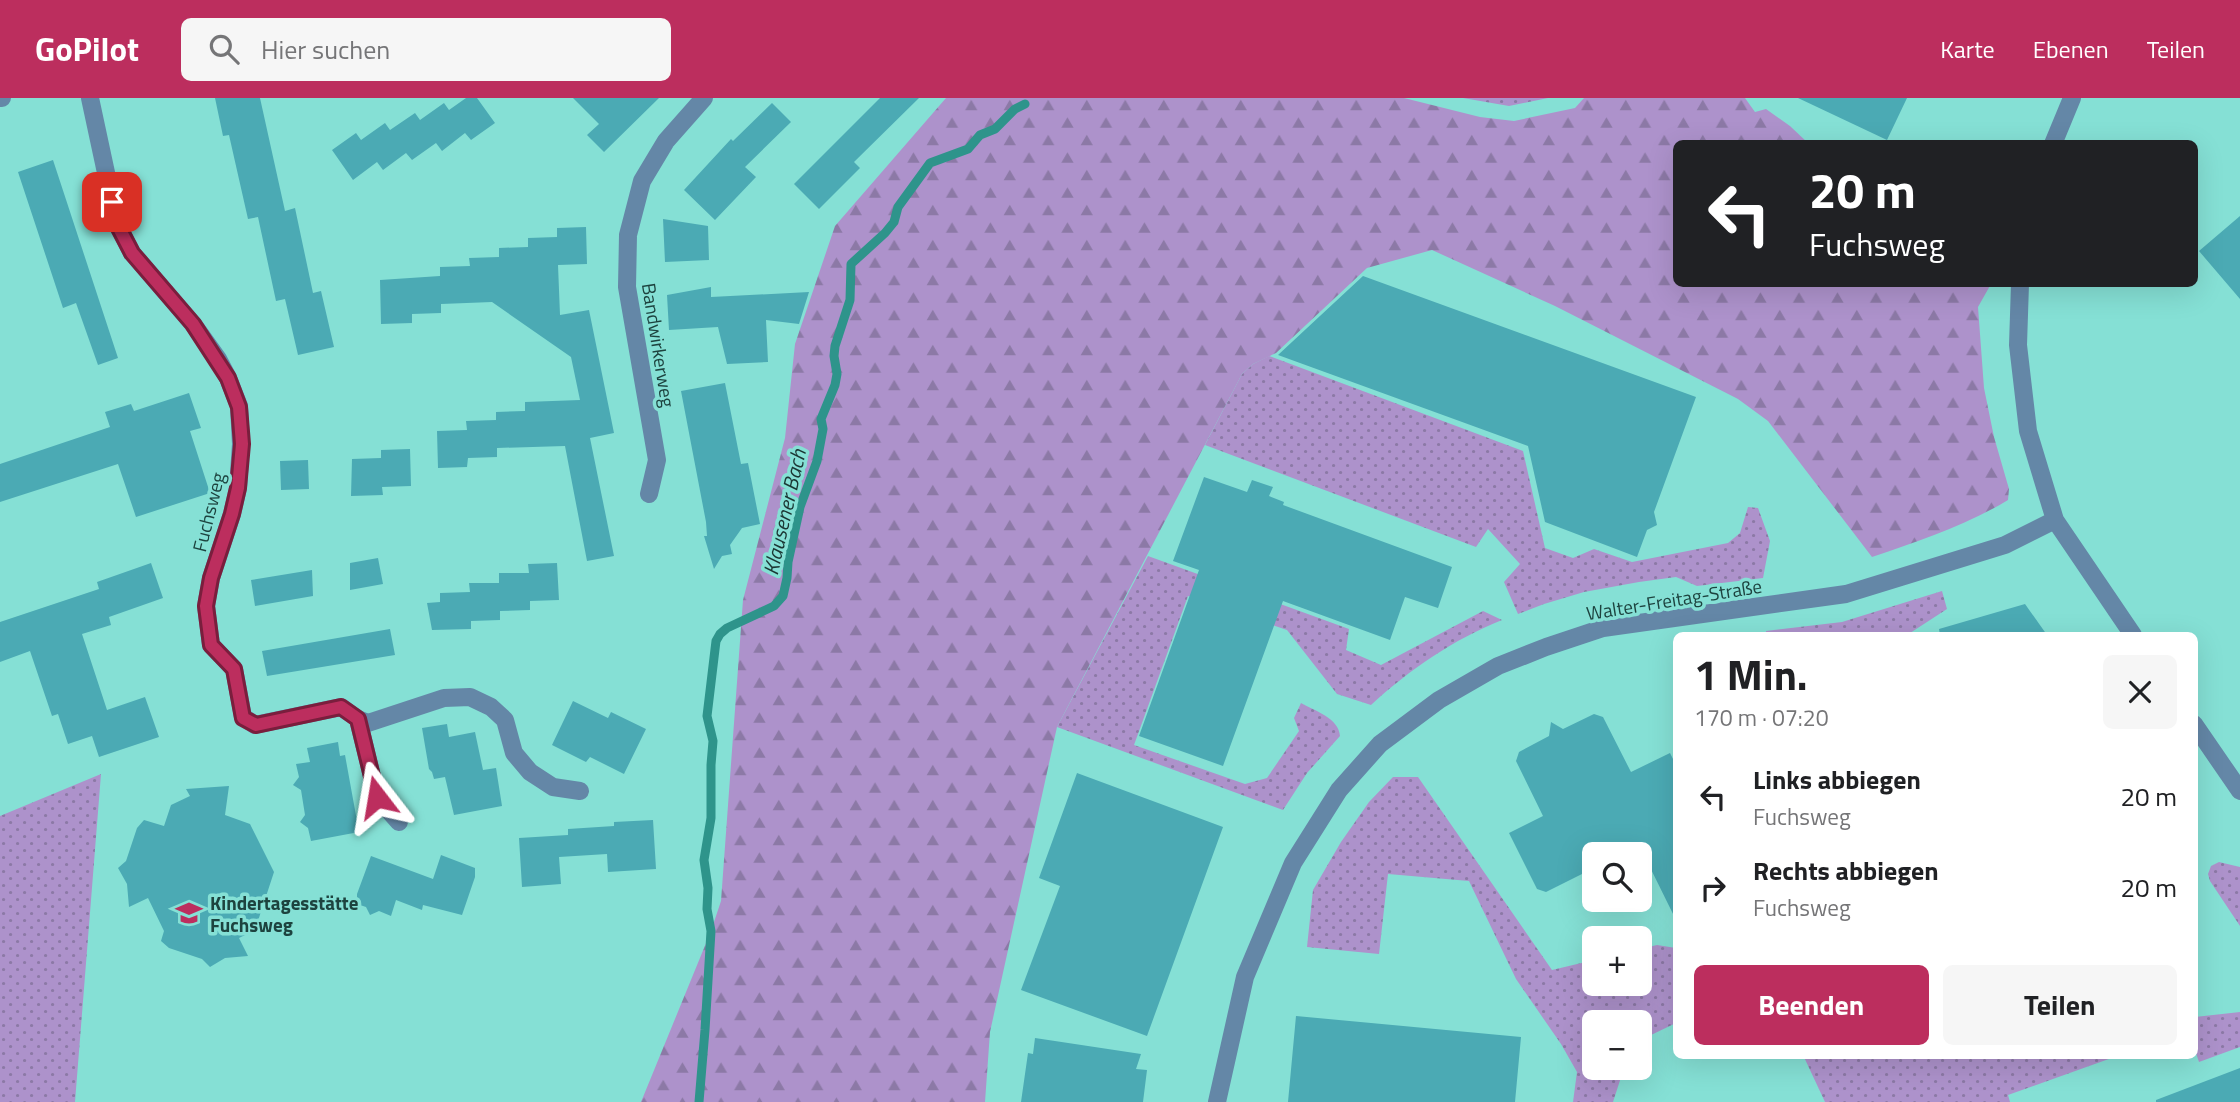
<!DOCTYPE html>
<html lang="de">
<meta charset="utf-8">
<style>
:root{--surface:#fff;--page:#f6f6f6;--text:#202124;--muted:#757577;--accent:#bc2e5e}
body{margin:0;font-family:"Titillium Web",sans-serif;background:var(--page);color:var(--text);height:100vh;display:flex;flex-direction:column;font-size:26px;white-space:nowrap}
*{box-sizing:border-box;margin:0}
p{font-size:23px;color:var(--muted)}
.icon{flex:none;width:38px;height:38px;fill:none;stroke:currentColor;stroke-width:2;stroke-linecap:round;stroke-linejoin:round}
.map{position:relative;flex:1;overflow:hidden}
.sheet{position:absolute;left:1673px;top:534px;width:525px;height:427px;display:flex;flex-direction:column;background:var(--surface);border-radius:10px;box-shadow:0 7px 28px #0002}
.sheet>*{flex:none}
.guide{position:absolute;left:1673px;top:42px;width:525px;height:147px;border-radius:10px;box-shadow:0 7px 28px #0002;background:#202124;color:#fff;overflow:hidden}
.buttons{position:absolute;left:1582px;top:744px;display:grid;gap:14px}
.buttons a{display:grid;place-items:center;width:70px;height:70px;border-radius:10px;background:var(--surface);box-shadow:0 7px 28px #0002;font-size:35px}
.pin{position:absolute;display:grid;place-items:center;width:60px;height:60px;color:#fff;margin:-30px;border-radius:14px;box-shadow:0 4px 10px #0006}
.me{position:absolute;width:77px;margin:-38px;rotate:346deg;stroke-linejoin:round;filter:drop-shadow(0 0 5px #0008)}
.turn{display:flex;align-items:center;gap:24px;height:147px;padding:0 21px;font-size:32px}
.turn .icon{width:91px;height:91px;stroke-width:2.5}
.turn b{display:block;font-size:49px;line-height:60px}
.round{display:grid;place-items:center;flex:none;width:74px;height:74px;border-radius:10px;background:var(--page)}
.headline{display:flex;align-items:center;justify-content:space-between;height:119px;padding:0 21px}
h1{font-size:42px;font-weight:700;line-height:52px}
.primary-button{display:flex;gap:14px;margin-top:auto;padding:14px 21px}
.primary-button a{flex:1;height:80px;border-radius:10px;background:var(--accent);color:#fff;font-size:28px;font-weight:700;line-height:80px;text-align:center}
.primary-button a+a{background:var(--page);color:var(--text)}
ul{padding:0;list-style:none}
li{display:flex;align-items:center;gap:21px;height:91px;padding:0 21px}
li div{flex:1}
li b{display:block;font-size:26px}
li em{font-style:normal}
header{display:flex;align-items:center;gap:42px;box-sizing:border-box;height:98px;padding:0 35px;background:var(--accent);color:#fff}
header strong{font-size:33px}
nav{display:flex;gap:38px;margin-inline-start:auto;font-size:24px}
.search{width:490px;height:63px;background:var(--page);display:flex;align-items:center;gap:18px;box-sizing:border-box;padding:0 24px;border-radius:10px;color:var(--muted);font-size:26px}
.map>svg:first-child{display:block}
.grass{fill:url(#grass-dots)}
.forest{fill:url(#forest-firs)}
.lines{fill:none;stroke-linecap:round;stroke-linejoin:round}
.stream{stroke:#2e948b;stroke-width:9}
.building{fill:#4baab4}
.minor{stroke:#6487a7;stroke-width:18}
.route-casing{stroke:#7a1e3d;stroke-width:18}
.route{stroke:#bc2e5e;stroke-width:12}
.labels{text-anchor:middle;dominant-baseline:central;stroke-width:7;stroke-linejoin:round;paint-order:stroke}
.street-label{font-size:19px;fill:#1d433f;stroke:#85e0d5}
.poi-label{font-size:19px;font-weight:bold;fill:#1d433f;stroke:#85e0d5;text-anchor:start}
.water-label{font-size:21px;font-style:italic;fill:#1b3633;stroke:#85e0d5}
</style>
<header>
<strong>GoPilot</strong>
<div class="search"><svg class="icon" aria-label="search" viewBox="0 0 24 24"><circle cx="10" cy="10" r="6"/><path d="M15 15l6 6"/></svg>Hier suchen</div>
<nav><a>Karte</a><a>Ebenen</a><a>Teilen</a></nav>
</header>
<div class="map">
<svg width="2240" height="1004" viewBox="0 0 2240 1004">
<defs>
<pattern id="grass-dots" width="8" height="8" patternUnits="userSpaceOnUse" patternTransform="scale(1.75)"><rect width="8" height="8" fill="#ad92cb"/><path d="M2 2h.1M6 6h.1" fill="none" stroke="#8c79a6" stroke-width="1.8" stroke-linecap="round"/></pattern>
<pattern id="forest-firs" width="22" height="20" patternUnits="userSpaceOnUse" patternTransform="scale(1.75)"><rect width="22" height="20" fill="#ad92cb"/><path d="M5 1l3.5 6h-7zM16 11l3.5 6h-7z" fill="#8c79a6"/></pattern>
</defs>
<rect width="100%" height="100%" fill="#85e0d5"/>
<path class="grass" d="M1463,0H1548L1509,8Z
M1269,258L1523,353L1545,450L1573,460L1594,451L1632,464L1728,445L1740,435L1748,409L1758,410L1770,443L1763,480L1697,488L1676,479L1639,484L1584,494L1544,506L1518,516L1504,484L1520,466L1488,431L1476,449L1205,347L1242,276L1253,266Z
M1148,458L1349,531L1346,552L1381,567L1483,513L1502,522C1454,541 1409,572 1371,607L1337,596L1287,532L1188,498L1134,647L1245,686L1267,680L1299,633L1294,620L1301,605C1315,613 1339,620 1340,638L1307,675L1283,712L1057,629Z
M1942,493L1947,511L1907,537H1766V533L1842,524Z
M101,676L75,1004H0V718Z
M1393,679H1418L1552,872L1594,862V886H1640V851L1657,847L1676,850V925L1649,938L1640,949V924H1594V970H1624L1613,1004H1573L1577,974L1561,946L1516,881L1469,783L1388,776L1379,856L1307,849L1313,792L1341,744L1369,704Z
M2219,764L2240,769V828L2210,783L2208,776L2211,768Z
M2240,914V949L2199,964L2195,952V919Z
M1803,957H2120L2008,997L2010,1004H1825Z"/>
<path class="forest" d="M946,0H1404L1480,19L1514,23L1575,10L1584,0H1745L1755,14L1766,11L1790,28L1808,45L1676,46V186H1991L1978,209L1984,290L1994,339L2009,391L2008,402C1965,428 1919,443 1872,459L1768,323L1738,301L1555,208L1432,152L1367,170L1276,255L1253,266L1242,276L1057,629L990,934L985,1004H641L711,833L721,803L743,502L785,340L795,246L835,128Z"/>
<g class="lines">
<path class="stream" d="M699,1004L705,932L711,833L707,811L708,790L704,762L711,720V667L713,643L707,618L716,543L720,536L727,530L774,508L783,498L787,480L788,464L800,409L817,363L823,331L821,321L835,287L837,276L834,258L835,248L850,202L851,166L885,135L894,124L898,109L930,65L968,51L980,37L995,31L1015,11L1025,6"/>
</g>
<path class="building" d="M215,0H260L285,113L295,110L313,195L321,193L334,249L298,257L285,201L276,203L258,119L248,121L229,37L223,38Z
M466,0H477L495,25L471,42L465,35L442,53L436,45L412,62L406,55L383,72L377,64L353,82L332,52L356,35L361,42L385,25L390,32L415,15L420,22L444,5L449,12Z
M573,0H659L604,54L587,37L599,26Z
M880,0H919L854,64L860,70L819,111L794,86Z
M1798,0H1907L1887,42Z
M772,5L791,24L745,69L756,79L715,122L684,92L731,41L733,43Z
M53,62L118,260L98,267L76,205L63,210L18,74Z
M2240,118V201L2199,153Z
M663,121L708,128L709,162L665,164Z
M586,129L587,166L558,167L560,217L589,212L614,335L590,340L614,458L587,463L565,348L497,350V359L468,360L467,369L438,370L437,333L467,332L466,323L496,322V314L525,313V304L580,302L571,259L492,204L441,206V215L412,216V225L381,226L380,182L440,178V169L470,168L469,160L499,159V150L528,149V140L557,139V130Z
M1363,178L1696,299L1654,414L1657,427L1647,432L1637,459L1545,424L1528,348L1278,257Z
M711,189V199L809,194L799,226L766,222L768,264L727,266L718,229L669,232L667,197Z
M725,285L741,366L748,365L760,426L742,430L730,447L732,456L722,458L714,471L704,438H707L706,424L681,293Z
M189,295L201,330L190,333L210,395L136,419L118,366L0,404V366L110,329L105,314L131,306L134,313Z
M410,351L411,388L382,389L383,397L351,398L352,361L381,360V352Z
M308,362L309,391L281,392L280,363Z
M1204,379L1247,394L1252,382L1273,389L1269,398L1284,404L1283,407L1452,469L1438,510L1405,499L1390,542L1283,503L1223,668L1139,638L1199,472L1173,463Z
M378,460L383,486L350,492V465Z
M151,465L163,500L109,519L111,527L82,536L107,612L145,599L159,639L99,659L92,638L68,646L58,616L52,618L30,553L0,564V524L99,491L97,484Z
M557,465L559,502L530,503V512L500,513V522L471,523V531L432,532L427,505L440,504V495L470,494L469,485H499V475H529L528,466Z
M312,472L313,498L255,508L251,482Z
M2025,506L2047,537H1940L1939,531Z
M390,531L395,557L267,578L262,553Z
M573,603L608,620L611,614L646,631L624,676L590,659L586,664L552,647Z
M1594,616L1603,619L1631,674L1670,655L1676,667V822L1639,747L1621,756H1594V770L1546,794L1537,791L1509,735L1543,718L1516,663L1519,654L1549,638L1551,624L1563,631Z
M447,626L449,639L475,634L483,672L496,670L502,708L454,717L445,679L434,681L432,674L429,671L422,630Z
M338,644L340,658L345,657L359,734L311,743L308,730L300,724L305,717L301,692L293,687L299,679L296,666L310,664L307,650Z
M1077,675L1223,729L1147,938L1021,892L1060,788L1039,780Z
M229,688L225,717L250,726L274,774L255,832L239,840L248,858L225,860L210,869L202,861L169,850L161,843L164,833L148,800L129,809L127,786L118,770L126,763L137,730L144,722L164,728L171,707L190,698L186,691Z
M653,722L656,771L608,774L607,756L559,759L561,786L522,789L519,740L568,737V731L614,728V724Z
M441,757L475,770V779L462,817L423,807L422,812L396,802L391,818L379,813L370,817L366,809L357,806V796L371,758L433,781Z
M1296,918L1521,939L1515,1004H1288Z
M1035,940L1141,956L1136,971L1147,972L1143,1004H1021L1028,955L1033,956Z
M2240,970V1004H2156V1002Z"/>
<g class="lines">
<path class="minor" d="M0,0H2
M90,0L117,126L132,155L193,226L218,261L228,280L239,308L241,346L238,390L232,416L211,480L206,508L211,547L234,571L243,619L255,627L341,609L358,621L368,625L444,600L470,599L491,609L505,622L514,655L530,674L553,689L580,693
M2053,46L2072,0
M2020,186L2018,247L2028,333L2055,422L2133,537
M649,396L657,362L627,189L628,137L642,83L666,43L704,0
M358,621L377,699L399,724
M2194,626L2240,693
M1217,1004L1245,879L1293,765L1339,692L1380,646L1439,602L1498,568L1546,549L1603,530L1846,496L2005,447L2055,422"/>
</g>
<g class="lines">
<g class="route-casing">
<path id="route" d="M112,104L117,126L132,155L193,226L228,280L239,309L242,346L238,390L232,416L211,480L206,508L211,547L234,571L243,620L256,627L341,609L358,621L377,699"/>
</g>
<use href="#route" class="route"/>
</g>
<defs>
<g id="school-bare" transform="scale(2.1)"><path d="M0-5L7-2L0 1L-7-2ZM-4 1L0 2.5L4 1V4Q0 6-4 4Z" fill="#bc2e5e" stroke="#85e0d5" stroke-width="2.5" paint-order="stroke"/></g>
</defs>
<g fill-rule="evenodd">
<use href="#school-bare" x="189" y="815"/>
</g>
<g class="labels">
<g class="street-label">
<text transform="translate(659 247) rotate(81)">Bandwirkerweg</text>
<text transform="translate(208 414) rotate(-76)">Fuchsweg</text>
<text transform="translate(1674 501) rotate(-9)">Walter-Freitag-Straße</text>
</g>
<g class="poi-label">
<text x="210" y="804">Kindertagesstätte<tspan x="210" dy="22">Fuchsweg</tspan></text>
</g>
<g class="water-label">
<text transform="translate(784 414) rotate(-77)">Klausener Bach</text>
</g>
</g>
</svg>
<div class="buttons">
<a><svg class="icon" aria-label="search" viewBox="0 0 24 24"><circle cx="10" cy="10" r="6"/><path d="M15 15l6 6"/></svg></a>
<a>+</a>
<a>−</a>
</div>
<div class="pin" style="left:112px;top:104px;background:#d93025"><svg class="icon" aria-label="arrive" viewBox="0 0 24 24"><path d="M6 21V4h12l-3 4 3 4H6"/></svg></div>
<svg class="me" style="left:377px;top:699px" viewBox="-20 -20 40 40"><path d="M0-17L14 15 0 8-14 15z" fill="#bc2e5e" stroke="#fff" stroke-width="4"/></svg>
<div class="guide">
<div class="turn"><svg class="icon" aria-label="left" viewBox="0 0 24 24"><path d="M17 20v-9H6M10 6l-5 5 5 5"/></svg><div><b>20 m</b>Fuchsweg</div></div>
</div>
<section class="sheet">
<div class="headline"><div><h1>1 Min.</h1><p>170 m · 07:20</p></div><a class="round"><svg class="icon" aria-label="close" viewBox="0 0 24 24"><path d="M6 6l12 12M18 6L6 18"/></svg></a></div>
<ul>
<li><svg class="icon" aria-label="left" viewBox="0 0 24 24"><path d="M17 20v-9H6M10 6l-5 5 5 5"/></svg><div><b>Links abbiegen</b><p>Fuchsweg</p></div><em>20 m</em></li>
<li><svg class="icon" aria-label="right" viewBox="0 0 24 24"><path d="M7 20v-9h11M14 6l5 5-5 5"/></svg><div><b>Rechts abbiegen</b><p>Fuchsweg</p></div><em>20 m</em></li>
</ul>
<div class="primary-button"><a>Beenden</a><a>Teilen</a></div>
</section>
</div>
